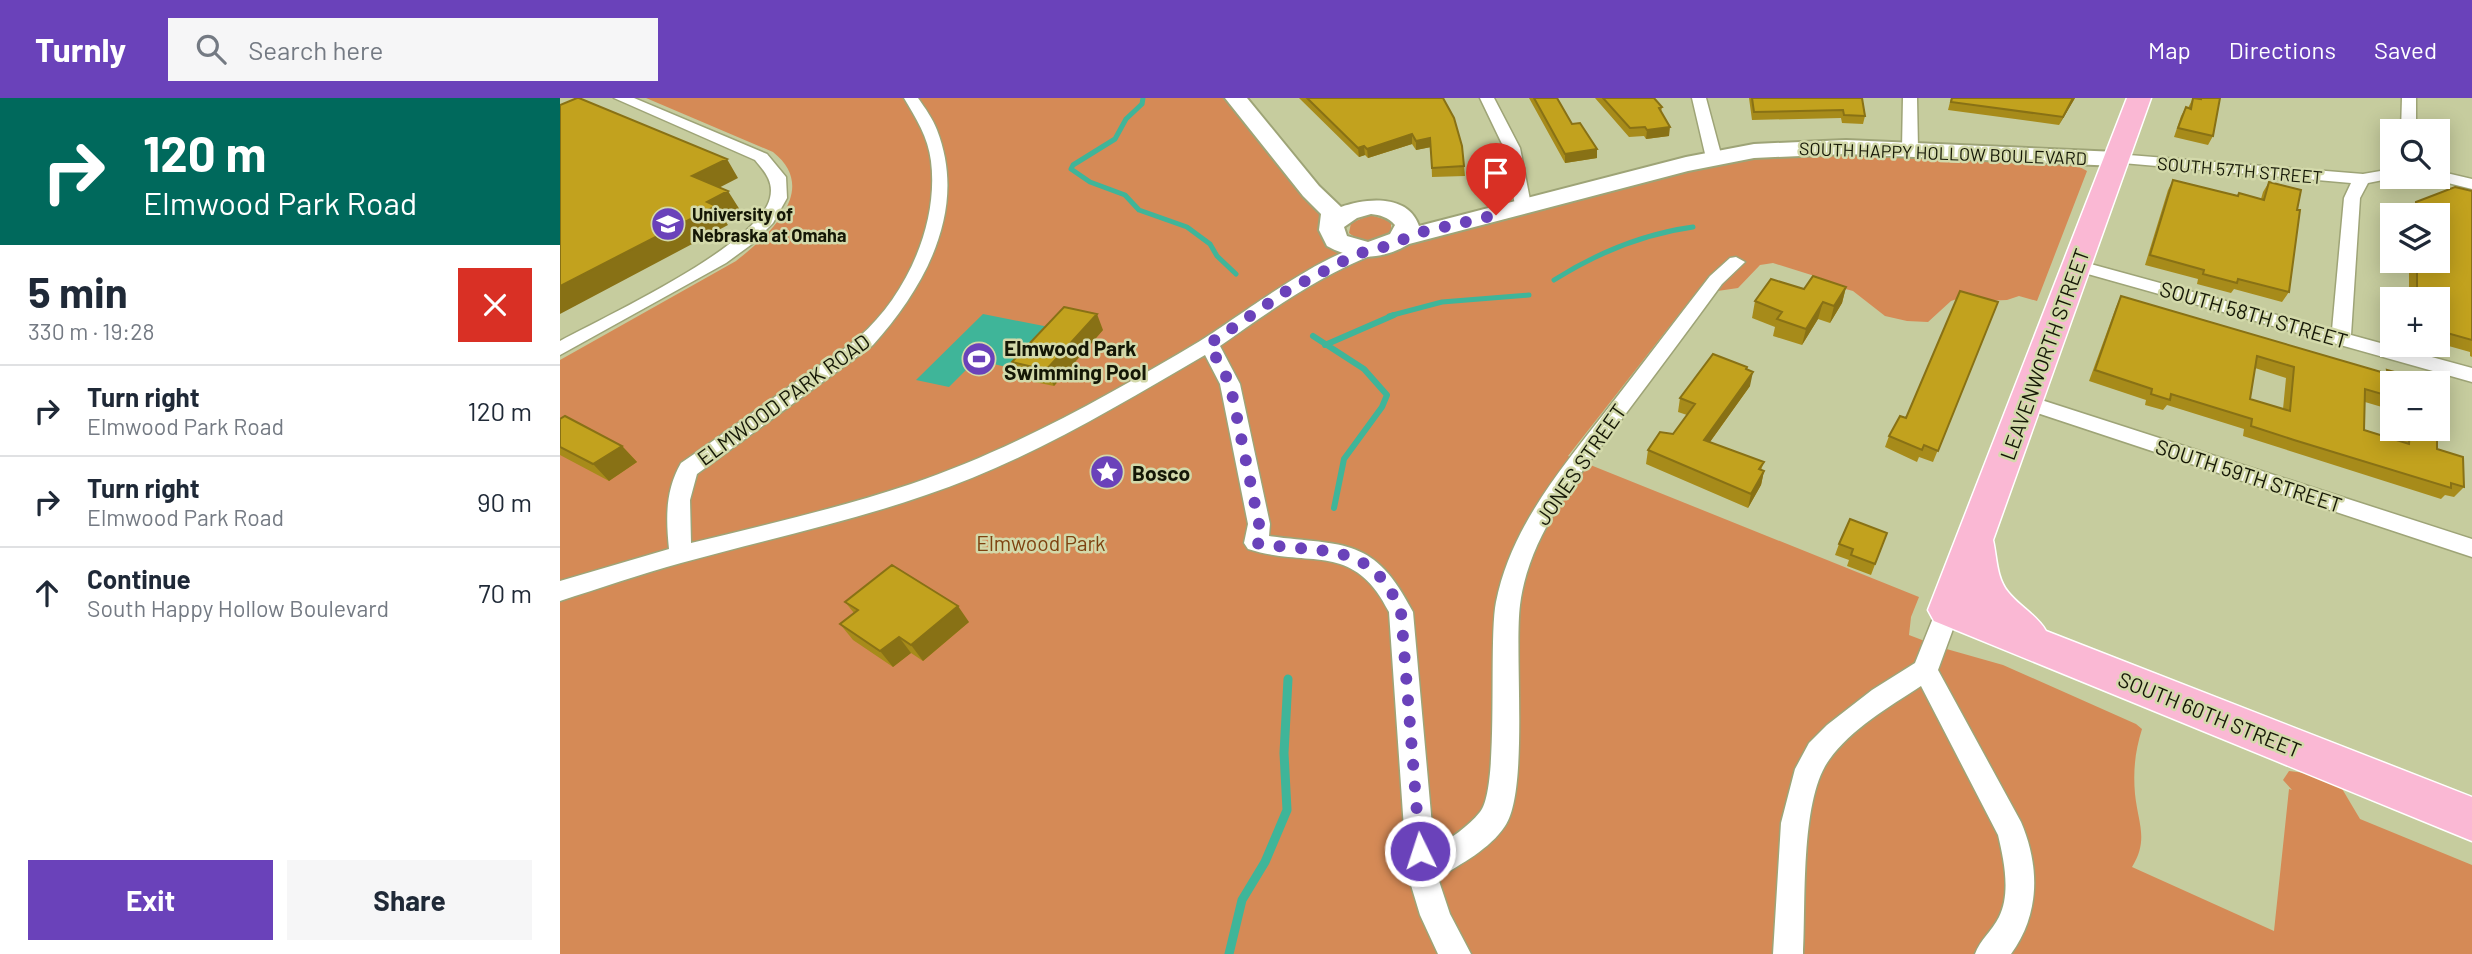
<!DOCTYPE html>
<meta charset="utf-8">
<style>
:root{--surface:#fff;--page:#f6f6f7;--text:#1f2937;--muted:#747a83;--line:#e0e1e3;--accent:#6a42ba}
body{margin:0;font-family:Barlow,sans-serif;background:var(--page);color:var(--text);height:100vh;display:flex;flex-direction:column;font-size:26px;white-space:nowrap}
*{box-sizing:border-box;margin:0}
p{font-size:23px;color:var(--muted)}
.icon{flex:none;width:38px;height:38px;fill:none;stroke:currentColor;stroke-width:2;stroke-linecap:round;stroke-linejoin:round}
.map{position:relative;flex:1;overflow:hidden}
.panel{display:flex;flex-direction:column;background:var(--surface);width:560px}
.panel>*{flex:none}
.hud{background:#00695c;color:#fff;overflow:hidden}
.buttons{position:absolute;left:1820px;top:21px;display:grid;gap:14px}
.buttons a{display:grid;place-items:center;width:70px;height:70px;border-radius:0px;background:var(--surface);box-shadow:0 4px 18px #0003;font-size:35px}
.pin{position:absolute;display:grid;place-items:center;width:60px;height:60px;color:#fff;margin:-72px -30px;border-radius:50% 50% 50% 0;rotate:-45deg;box-shadow:0 0 7px #0007}
.pin .icon{rotate:45deg}
.me{position:absolute;width:77px;margin:-38px;rotate:356deg;stroke-linejoin:round;filter:drop-shadow(0 0 5px #0008)}
.turn{display:flex;align-items:center;gap:24px;height:147px;padding:0 28px;font-size:32px}
.turn .icon{width:91px;height:91px;stroke-width:2.5}
.turn b{display:block;font-size:49px;line-height:60px}
.round{display:grid;place-items:center;flex:none;width:74px;height:74px;border-radius:0px;background:var(--page)}
.summary{display:flex;align-items:center;justify-content:space-between;height:119px;padding:0 28px}
h1{font-size:42px;font-weight:700;line-height:52px}
.button{display:flex;gap:14px;margin-top:auto;padding:14px 28px}
.button a{flex:1;height:80px;border-radius:0px;background:var(--accent);color:#fff;font-size:28px;font-weight:700;line-height:80px;text-align:center}
.button a+a{background:var(--page);color:var(--text)}
ul{padding:0;list-style:none}
li{display:flex;align-items:center;gap:21px;height:91px;padding:0 28px;border-top:2px solid var(--line)}
li div{flex:1}
li b{display:block;font-size:26px}
li em{font-style:normal}
header{display:flex;align-items:center;gap:42px;box-sizing:border-box;height:98px;padding:0 35px;background:var(--accent);color:#fff}
header strong{font-size:33px}
nav{display:flex;gap:38px;margin-inline-start:auto;font-size:24px}
.search{width:490px;height:63px;background:var(--page);display:flex;align-items:center;gap:18px;box-sizing:border-box;padding:0 24px;border-radius:0px;color:var(--muted);font-size:26px}
main{display:flex;flex:1;min-height:0}
.map>svg:first-child{display:block}
.green{fill:#d58a56}
.water{fill:#3fb599}
.lines{fill:none;stroke-linecap:round;stroke-linejoin:round}
.stream-far2{stroke:#3fb599;stroke-width:5}
.stream-far1{stroke:#3fb599;stroke-width:6}
.stream{stroke:#3fb599;stroke-width:9}
.street-casing{stroke:#9ea477;stroke-width:3}
.secondary-casing{stroke:#9ea477;stroke-width:4}
.primary-casing{stroke:#fff;stroke-width:3}
.street{fill:#fff;fill-rule:evenodd}
.secondary{fill:#fff;fill-rule:evenodd}
.primary{fill:#fab8d4;fill-rule:evenodd}
.wall{fill:#a78b1a;fill-rule:evenodd}
.shaded-wall{fill:#887115}
.building{fill:#c2a21e;stroke:#887115;stroke-width:2;fill-rule:evenodd}
.route{stroke:#6a42ba;stroke-width:12;stroke-dasharray:0 21.6}
.labels{text-anchor:middle;dominant-baseline:central;stroke-width:5;stroke-linejoin:round;paint-order:stroke}
.far-street-label{font-size:18px;fill:#151706;stroke:#d3d9aa}
.far-poi-label{font-size:18px;font-weight:bold;fill:#151706;stroke:#d3d9aa;text-anchor:start}
.street-label{font-size:21px;fill:#151706;stroke:#d3d9aa}
.poi-label{font-size:21px;font-weight:bold;fill:#151706;stroke:#d3d9aa;text-anchor:start}
.park-label{font-size:21px;fill:#7e4210;stroke:#d3d9aa}
</style>
<header>
<strong>Turnly</strong>
<div class="search"><svg class="icon" aria-label="search" viewBox="0 0 24 24"><circle cx="10" cy="10" r="6"/><path d="M15 15l6 6"/></svg>Search here</div>
<nav><a>Map</a><a>Directions</a><a>Saved</a></nav>
</header>
<main>
<section class="panel">
<div class="hud">
<div class="turn"><svg class="icon" aria-label="right" viewBox="0 0 24 24"><path d="M7 20v-9h11M14 6l5 5-5 5"/></svg><div><b>120 m</b>Elmwood Park Road</div></div>
</div>
<div class="summary"><div><h1>5 min</h1><p>330 m · 19:28</p></div><a class="round" style="background:#d93025;color:#fff"><svg class="icon" aria-label="close" viewBox="0 0 24 24"><path d="M6 6l12 12M18 6L6 18"/></svg></a></div>
<ul>
<li><svg class="icon" aria-label="right" viewBox="0 0 24 24"><path d="M7 20v-9h11M14 6l5 5-5 5"/></svg><div><b>Turn right</b><p>Elmwood Park Road</p></div><em>120 m</em></li>
<li><svg class="icon" aria-label="right" viewBox="0 0 24 24"><path d="M7 20v-9h11M14 6l5 5-5 5"/></svg><div><b>Turn right</b><p>Elmwood Park Road</p></div><em>90 m</em></li>
<li><svg class="icon" aria-label="ahead" viewBox="0 0 24 24"><path d="M12 20V5M6 11l6-6 6 6"/></svg><div><b>Continue</b><p>South Happy Hollow Boulevard</p></div><em>70 m</em></li>
</ul>
<div class="button"><a>Exit</a><a>Share</a></div>
</section>
<div class="map">
<svg width="1912" height="856" viewBox="0 0 1912 856">
<rect width="100%" height="100%" fill="#c6cc9e"/>
<path class="green" d="M86,0H663L764,114L765,146L797,161L990,97L1235,52L1516,67L1527,73L1477,203L1459,198L1447,202L1421,203L1400,200L1391,203L1368,224L1347,223L1325,218L1293,193L1275,188L1261,180L1213,165L1200,167L1178,190L1137,196L1131,201L1008,358L1359,499L1351,519L1349,537L1383,550L1443,567L1576,626L1582,631C1575,653 1573,673 1575,696C1578,725 1589,742 1572,769L1714,833L1729,691L1732,692L1723,682L1729,673L1746,675L1781,689L1800,721L1912,767V856H0V262L176,163C208,138 261,92 213,54Z
M810,117L831,123V133C820,145 802,146 789,135L791,125Z"/>
<path class="water" d="M423,216L489,229L451,270L416,262L389,289L356,282Z"/>
<g class="lines">
<path class="stream-far2" d="M583,0L582,6L566,21L555,41L513,67L511,71L530,84L565,97L579,112L627,129L650,146L657,158L676,176
M994,182C1037,155 1082,136 1133,129
M829,218L882,204L969,197"/>
<path class="stream-far1" d="M753,238L804,271L827,297L822,309L784,361L774,410
M765,247L834,217"/>
<path class="stream" d="M669,856L682,802L705,764L727,712L724,655L728,581"/>
<g class="street-casing">
<path id="street" d="M54,0H74L207,56L226,79L227,100L213,125L192,146L166,165L0,257V243C44,219 199,147 210,100C214,84 205,74 195,62Z
M344,0H358C365,10 373,21 377,32C408,112 365,189 313,247L137,376L130,402L131,445C205,427 279,410 351,386C452,352 549,297 640,243C673,223 781,140 815,148L818,152L815,156C758,178 710,213 660,248L680,286L710,426L709,438C785,448 814,438 853,514L874,750C891,740 908,729 920,714C940,690 928,544 936,504C951,429 1001,371 1046,313C1081,268 1115,223 1150,178L1170,160L1176,159L1185,164L1162,186C1130,230 1097,274 1064,318C1022,374 969,434 960,507C954,555 969,694 945,728C930,751 901,766 878,780L890,816L911,856H878L860,817L847,774L829,514C793,442 750,471 688,451L684,445L688,426L660,286L645,257C556,309 465,364 366,397C286,425 203,442 121,465C81,476 40,490 0,503V483L109,451C106,420 105,393 121,365C162,337 202,308 243,279C261,266 282,254 299,239C346,198 379,126 371,63C368,39 356,20 344,0Z
M920,0H934L960,50L971,107L969,111L963,112L955,107L944,50Z
M1132,0H1146L1162,60L1160,63L1154,65L1146,60Z
M1343,0H1357L1358,51L1350,56L1342,51Z
M1842,0H1856V33H1841Z
M1557,56L1803,76L1832,71V79H1838L1808,85L1800,100L1791,237L1912,270V284L1510,171L1507,167L1516,162L1772,232L1784,100L1791,85L1551,64L1549,61L1551,58Z
M1878,73L1912,81V91L1872,81L1870,79H1878Z
M1466,297L1912,441V459L1459,309L1456,304L1459,299Z
M1388,502L1397,505L1400,512L1378,572L1461,724C1480,768 1480,817 1451,856H1415C1420,842 1432,833 1439,819C1451,795 1444,762 1438,737L1361,588C1329,609 1291,631 1269,662C1240,702 1246,805 1243,856H1213L1221,725L1235,671L1249,645L1267,627L1312,592L1355,565L1379,505Z"/>
</g>
<g class="secondary-casing">
<path id="secondary" d="M665,0H687L759,88L781,109C807,100 848,96 859,128L1126,59L1194,46L1286,42L1557,54L1565,56L1569,61L1565,66L1557,68L1286,56L1194,60L1128,73L849,146C822,162 794,163 767,148L759,132L761,116L743,98ZM811,116C820,117 828,119 835,127L830,136L808,144L787,138L784,129L797,120Z"/>
</g>
<g class="primary-casing">
<path id="primary" d="M1567,0H1591L1433,442C1437,459 1436,479 1448,494C1460,509 1477,517 1486,533L1912,699V743L1374,523L1368,512Z"/>
</g>
<use href="#street" class="street"/>
<use href="#secondary" class="secondary"/>
<use href="#primary" class="primary"/>
</g>
<path class="wall" d="M739,0H883L902,48L905,78L872,79L871,49L856,52L852,46L808,60L805,57L799,59Z
M969,0H1000H997L1012,26L1037,51V60L1005,65Z
M1035,0H1094L1102,9L1101,14L1109,38L1086,41L1084,38L1069,39Z
M1189,0H1302L1305,18L1303,26L1282,25L1281,20L1192,22Z
M1391,0H1515L1499,27L1388,12Z
M1633,0H1660L1653,38L1648,47L1614,39L1621,18L1626,9L1628,10Z
M1613,82L1677,98L1679,95L1701,101L1703,94L1709,84L1737,112L1729,194L1722,204L1674,191L1671,195L1637,186L1638,181L1585,167L1608,92Z
M1912,93V259L1910,258V254L1878,245V201H1849V170L1848,165L1843,164V163H1878V117H1849V114L1856,104Z
M1286,189L1282,205L1270,225L1258,221L1242,247L1213,238L1215,229L1192,220L1195,203L1244,191Z
M1561,198L1825,275L1827,272L1832,285V312L1805,304L1804,332L1840,343L1841,331H1877V351L1904,389L1894,399L1885,397L1881,401L1683,338L1684,331L1607,307L1603,312L1585,307L1586,302L1529,283L1556,209ZM1695,270L1726,280L1723,311L1690,301Z
M1438,204L1373,364L1359,359L1357,364L1325,349L1329,338L1346,320Z
M543,232L494,288L460,281L452,264Z
M1187,272L1190,288L1150,344L1204,364L1201,372L1204,373L1201,387L1188,410L1086,366L1088,352L1113,336L1127,317L1118,314L1120,300Z
M0,321L62,348L77,364L49,383L0,357Z
M1327,435L1311,477L1287,468L1289,462L1275,457L1279,446Z
M285,504L409,524L363,563L351,555L333,569L293,542L280,526L294,515Z"/>
<path class="shaded-wall" d="M1513,0H1515L1499,27L1503,19Z
M1110,29L1109,38L1086,41L1087,32Z
M852,36V46L808,60L807,51Z
M870,40L871,49L856,52V43Z
M804,48L805,57L799,59L798,50Z
M1037,51V60L1005,65V56Z
M167,61L178,80L145,97L132,78Z
M168,93L180,112L164,121L168,127L0,216V188L147,104Z
M1286,189L1282,205L1270,225L1274,208Z
M1263,204L1258,221L1242,247L1246,231Z
M537,216L543,232L494,288L486,272Z
M1193,274L1190,288L1142,355L1144,342Z
M62,348L77,364L49,383L33,366Z
M1204,373L1201,387L1188,410L1191,396Z
M398,508L409,524L363,563L351,547Z
M339,539L351,555L333,569L320,553Z"/>
<path class="building" d="M17,0H19L167,61L132,78L168,93L147,104L156,108L0,188V7Z
M747,0H883L894,20L902,48L904,68L872,70L870,40L856,43L852,36L807,51L804,48L798,50Z
M974,0H997L1012,26L1020,25L1037,51L1005,56Z
M1043,0H1094L1102,9L1099,10L1110,29L1087,32L1085,29L1070,30Z
M1192,0H1302L1305,18L1284,17L1283,12L1194,14Z
M1392,0H1513L1503,19L1391,4Z
M1633,0L1641,1V0H1660L1653,38L1618,30L1626,9L1631,11Z
M1613,82L1678,98L1679,95L1704,102L1709,84L1741,92L1737,112H1740L1729,194L1678,181L1677,185L1643,176L1644,172L1590,157Z
M1895,89L1912,93V242L1880,233L1879,238L1878,237V201H1857V163H1878V117H1856V104Z
M1253,178L1286,189L1274,208L1263,204L1246,231L1217,221L1222,214L1195,203L1211,181L1244,191Z
M1400,193L1438,204L1378,353L1364,347L1362,352L1329,338L1340,318L1346,320Z
M1561,198L1828,276L1827,272L1860,281V285H1832V299L1805,291L1804,332L1849,346L1850,331H1877V351L1903,359L1904,389L1891,385V390L1734,342L1691,328L1692,321L1611,296L1610,302L1591,296L1592,291L1535,272ZM1697,258L1734,269L1730,313L1690,301Z
M504,209L537,216L486,272L452,264Z
M1153,256L1187,269L1186,271L1193,274L1144,342L1204,364L1199,371L1204,373L1191,396L1088,352L1100,334L1113,336L1135,306L1120,300Z
M5,318L62,348L33,366L0,349V321Z
M1290,421L1327,435L1315,466L1291,457L1293,451L1279,446Z
M332,467L398,508L351,547L339,539L320,553L280,526L298,512L285,504Z"/>
<g class="lines">
<path class="route" d="M860,753L841,514C811,440 762,457 696,445L699,426L670,286L649,246L728,192L797,156L821,150L862,134L936,117"/>
</g>
<defs>
<g id="university-disc" transform="scale(1.75)"><circle r="9.5" fill="#6a42ba" stroke="#d3d9aa"/><path d="M0-5L7-2L0 1L-7-2ZM-4 1L0 2.5L4 1V4Q0 6-4 4Z" fill="#fff"/></g>
<g id="stadium-disc" transform="scale(1.75)"><circle r="9.5" fill="#6a42ba" stroke="#d3d9aa"/><path d="M0-5a6.5 5 0 1 0 0 10a6.5 5 0 1 0 0-10ZM-3.5-1.8h7v3.6h-7Z" fill="#fff"/></g>
<g id="sight-disc" transform="scale(1.75)"><circle r="9.5" fill="#6a42ba" stroke="#d3d9aa"/><path d="M0-6L1.8-2.2L6-1.7L2.9 1.2L3.7 5.4L0 3.3L-3.7 5.4L-2.9 1.2L-6-1.7L-1.8-2.2Z" fill="#fff"/></g>
</defs>
<g fill-rule="evenodd">
<use href="#university-disc" x="108" y="126"/>
<use href="#stadium-disc" x="419" y="261"/>
<use href="#sight-disc" x="547" y="374"/>
</g>
<g class="labels">
<g class="far-street-label">
<text transform="translate(1383 55) rotate(2)">SOUTH HAPPY HOLLOW BOULEVARD</text>
<text transform="translate(1680 72) rotate(5)">SOUTH 57TH STREET</text>
</g>
<g class="far-poi-label">
<text x="132" y="116">University of<tspan x="132" dy="21">Nebraska at Omaha</tspan></text>
</g>
<g class="street-label">
<text transform="translate(1694 216) rotate(16)">SOUTH 58TH STREET</text>
<text transform="translate(1484 256) rotate(-70)">LEAVENWORTH STREET</text>
<text transform="translate(223 301) rotate(-36)">ELMWOOD PARK ROAD</text>
<text transform="translate(1020 366) rotate(-55)">JONES STREET</text>
<text transform="translate(1689 377) rotate(18)">SOUTH 59TH STREET</text>
<text transform="translate(1650 616) rotate(22)">SOUTH 60TH STREET</text>
</g>
<g class="poi-label">
<text x="444" y="249">Elmwood Park<tspan x="444" dy="24">Swimming Pool</tspan></text>
<text x="572" y="374">Bosco</text>
</g>
<g class="park-label">
<text x="481" y="444">Elmwood Park</text>
</g>
</g>
</svg>
<div class="buttons">
<a><svg class="icon" aria-label="search" viewBox="0 0 24 24"><circle cx="10" cy="10" r="6"/><path d="M15 15l6 6"/></svg></a>
<a><svg class="icon" aria-label="layers" viewBox="0 0 24 24"><path d="M12 4l9 5-9 5-9-5zM3 14l9 5 9-5"/></svg></a>
<a>+</a>
<a>−</a>
</div>
<div class="pin" style="left:936px;top:117px;background:#d93025"><svg class="icon" aria-label="arrive" viewBox="0 0 24 24"><path d="M6 21V4h12l-3 4 3 4H6"/></svg></div>
<svg class="me" style="left:860px;top:753px" viewBox="-20 -20 40 40"><circle r="17" fill="#6a42ba" stroke="#fff" stroke-width="3"/><path d="M0-11L8 9 0 5-8 9z" fill="#fff"/></svg>
</div>
</main>
